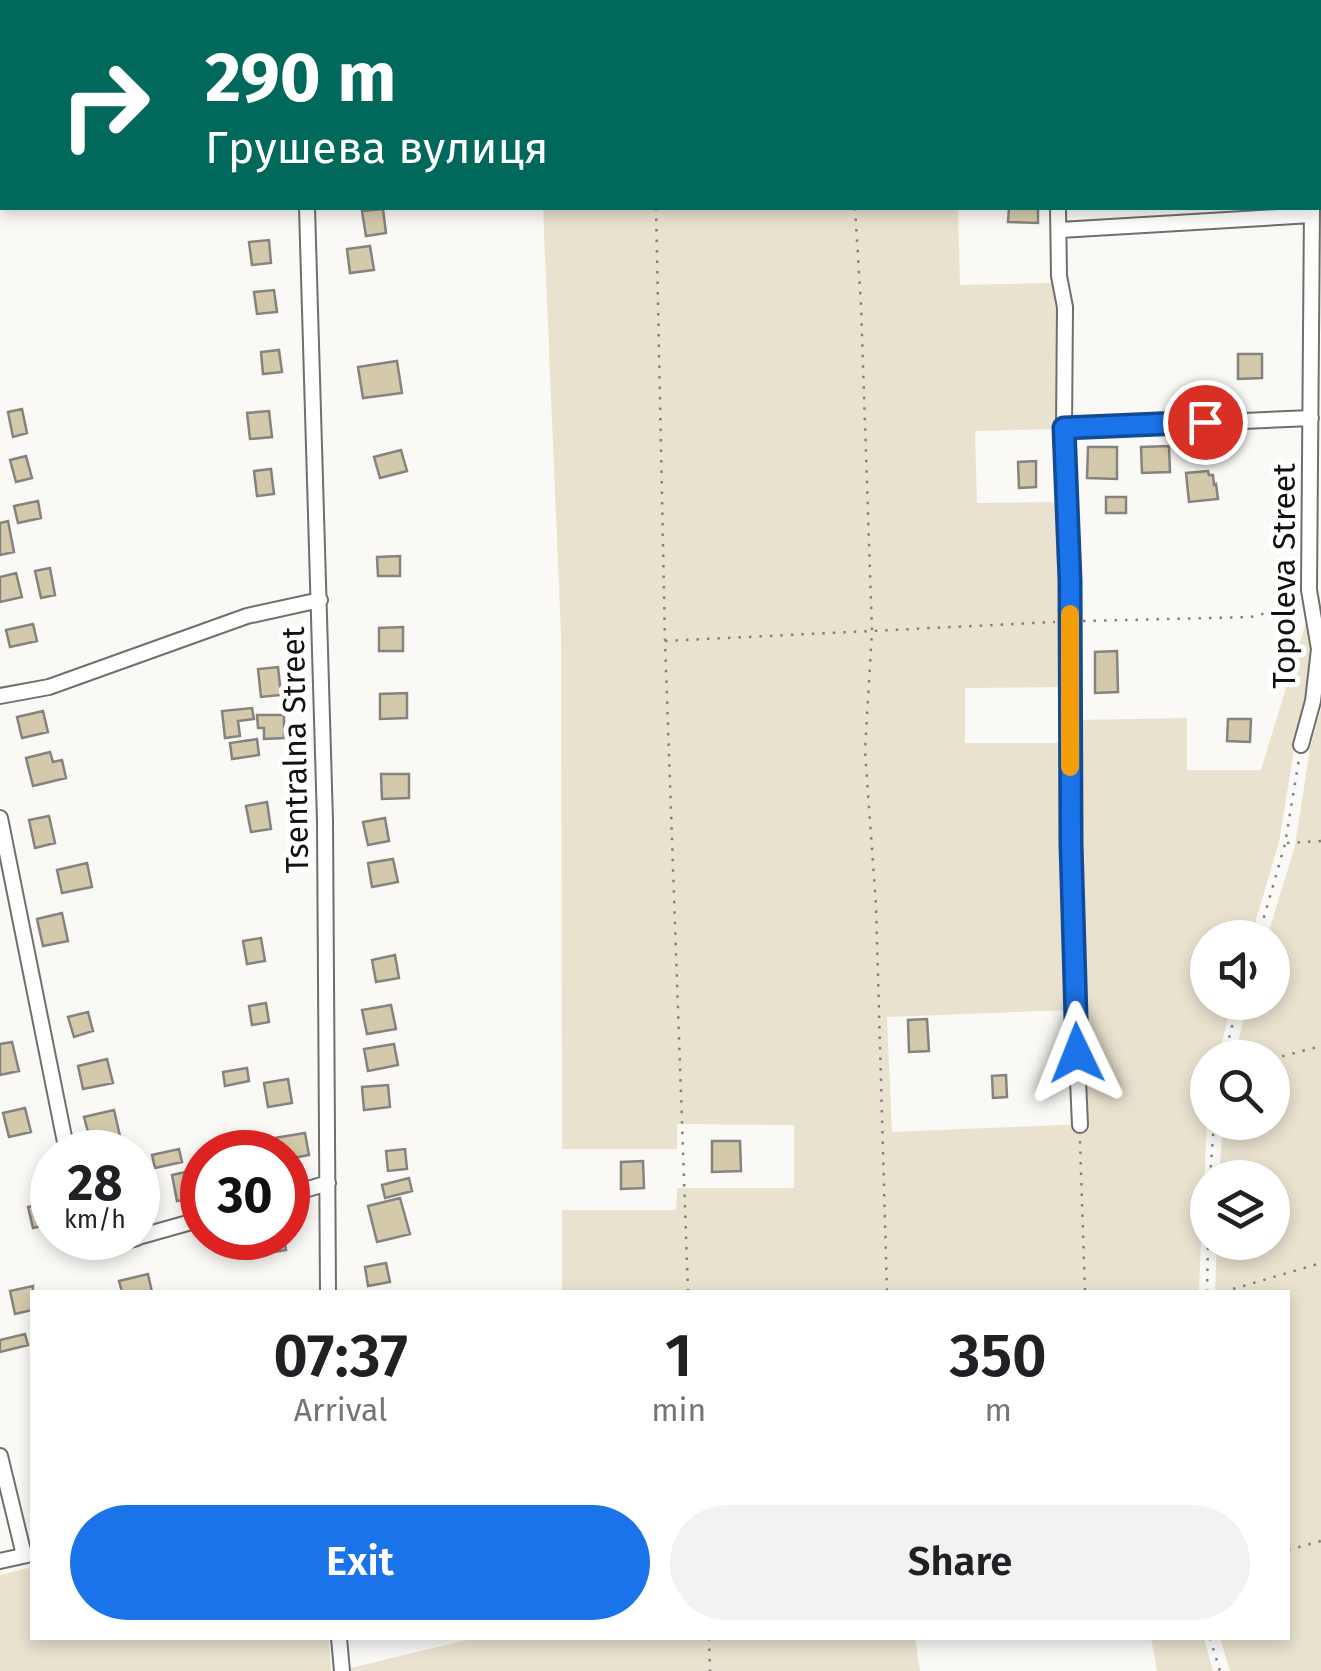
<!DOCTYPE html>
<meta charset="utf-8">
<style>
:root{--surface:#fff;--page:#f2f2f2;--text:#202124;--muted:#757577;--accent:#1a73e8}
body{margin:0;font-family:"Fira Sans",sans-serif;background:var(--page);color:var(--text);height:100vh;display:flex;flex-direction:column;font-size:38px;white-space:nowrap}
*{box-sizing:border-box;margin:0}
p{font-size:32px;color:var(--muted)}
.icon{flex:none;width:55px;height:55px;fill:none;stroke:currentColor;stroke-width:2;stroke-linecap:round;stroke-linejoin:round}
.map{position:relative;flex:1;overflow:hidden}
.panel{position:absolute;left:30px;top:1290px;width:1260px;height:350px;display:flex;flex-direction:column;background:var(--surface);border-radius:0px;box-shadow:0 5px 15px #0003}
.panel>*{flex:none}
.top-card{position:absolute;left:0px;top:0px;width:1322px;height:210px;box-shadow:0 5px 15px #0003;background:#00695c;color:#fff;overflow:hidden}
.tools{position:absolute;left:1190px;top:920px;display:grid;gap:20px}
.tools a{display:grid;place-items:center;width:100px;height:100px;border-radius:50%;background:var(--surface);box-shadow:0 5px 15px #0003;font-size:50px}
.speed{position:absolute;left:30px;top:1130px;display:flex;gap:20px;font-size:50px;font-weight:700;text-align:center}
.speed>*{display:grid;place-content:center;width:130px;height:130px;border-radius:50%;background:var(--surface);box-shadow:0 5px 15px #0003;line-height:1}
.speed small{font-size:25px;font-weight:400}
.speed .limit{border:15px solid #d22;background:#fff;color:#111}
.pin{position:absolute;display:grid;place-items:center;width:85px;height:85px;color:#fff;margin:-42px;border:5px solid #fff;border-radius:50%;box-shadow:0 2px 10px #0007}
.me{position:absolute;width:110px;margin:-55px;rotate:358deg;stroke-linejoin:round;filter:drop-shadow(0 0 8px #0008)}
.turn{display:flex;align-items:center;gap:35px;height:210px;padding:0 40px;font-size:45px}
.turn .icon{width:130px;height:130px;stroke-width:2.5}
.turn b{display:block;font-size:70px;line-height:85px}
.eta{display:flex;justify-content:space-evenly;align-items:center;height:170px;text-align:center}
.eta b{font-size:60px;font-weight:600;line-height:70px}
.cta{display:flex;gap:20px;margin-top:auto;padding:20px 40px}
.cta a{flex:1;height:115px;border-radius:60px;background:var(--accent);color:#fff;font-size:40px;font-weight:600;line-height:115px;text-align:center}
.cta a+a{background:var(--page);color:var(--text)}
.map>svg:first-child{display:block}
.green{fill:#e9e2cf}
.building{fill:#d5c9ab;stroke:#848380;stroke-width:2.5}
.lines{fill:none;stroke-linecap:round;stroke-linejoin:round}
.minor-casing{stroke:#706f6c;stroke-width:18}
.path{stroke:#82817f;stroke-width:2.5;stroke-dasharray:2.5 8;stroke-linecap:butt}
.minor{stroke:#fff;stroke-width:14}
.route-casing{stroke:#114b97;stroke-width:25}
.route{stroke:#1a73e8;stroke-width:18}
.slow{stroke:#f59e0b;stroke-width:18}
.labels{text-anchor:middle;dominant-baseline:central;stroke-width:10;stroke-linejoin:round;paint-order:stroke}
.street-label{font-size:32px;fill:#131211;stroke:#fff}
</style>
<div class="map">
<svg width="1321" height="1671" viewBox="0 0 1321 1671">
<rect width="100%" height="100%" fill="#faf9f5"/>
<path class="green" d="M543,208H958L960,285L1054,283L1059,308V429L975,431L977,503L1060,502L1064,621L1061,687L965,688V743H1061L1069,1010L887,1017L892,1132L1086,1124L1079,945L1076,720L1187,718V770H1261L1307,619L1312,649L1307,700L1295,744L1279,842L1251,937L1208,938V1002L1232,1003L1218,1057L1208,1058C1208,1136 1202,1214 1199,1292H562V1210H676L677,1188H794V1125L677,1124V1149H562L561,633Z
M1321,709V1671H1230L1220,1638H1288V1292H1215L1217,1243L1272,1242V1178L1219,1177L1223,1123L1272,1122V1058L1234,1057L1248,1003L1272,1002V938L1267,937L1295,846L1310,748Z
M32,1567V1638H329L331,1671H0V1575Z
M475,1638H915L920,1671H350V1668Z
M1151,1638H1204L1213,1671H1157Z"/>
<path class="building" d="M1009,208H1038V223L1008,222Z
M383,209L386,233L366,236L362,211Z
M269,240L271,263L252,265L249,242Z
M370,246L374,270L350,273L347,249Z
M274,290L277,312L257,314L254,292Z
M279,350L282,372L263,374L261,352Z
M1238,354H1262V378L1238,379Z
M397,361L402,393L363,398L358,367Z
M22,409L27,433L13,437L8,412Z
M269,411L272,437L250,439L247,413Z
M1169,446L1170,472L1142,473L1141,447Z
M1088,447H1117V479L1087,478Z
M401,450L407,471L380,478L374,457Z
M26,456L32,478L16,482L10,460Z
M1036,461V487L1019,488L1018,462Z
M271,469L274,494L257,496L254,471Z
M1208,471L1209,475H1213L1214,485L1216,484L1218,499L1189,502L1186,473Z
M1106,497H1126V513H1106Z
M38,501L41,518L18,523L14,506Z
M8,521L14,552L0,555V523Z
M400,556V576H378L377,557Z
M50,568L55,595L41,598L35,571Z
M16,573L22,597L0,602V577Z
M33,624L37,641L10,647L6,630Z
M403,627V651H379V628Z
M1117,651L1118,692L1095,693V652Z
M278,667L281,695L261,697L258,669Z
M407,693V718L380,719V694Z
M252,708L254,719L238,721L240,736L225,738L222,711Z
M43,711L48,732L22,738L17,717Z
M257,715H284V738L264,739V728H258Z
M1228,719H1251L1250,742L1227,741Z
M257,739L259,755L232,759L230,743Z
M50,752L53,762L62,760L66,778L33,786L26,758Z
M381,774H409V798L382,799Z
M267,802L271,829L251,832L246,806Z
M49,816L55,843L35,848L29,820Z
M385,818L389,841L368,845L363,822Z
M393,859L398,882L372,887L368,863Z
M87,863L92,887L62,893L57,870Z
M62,913L68,941L43,946L37,919Z
M261,938L265,961L247,964L243,941Z
M395,955L399,978L376,982L372,960Z
M266,1003L269,1022L252,1025L249,1006Z
M391,1005L396,1029L367,1034L362,1010Z
M88,1012L93,1031L74,1037L68,1017Z
M927,1019L929,1051L909,1052L908,1020Z
M12,1042L19,1071L0,1075V1044Z
M394,1044L398,1065L368,1071L364,1049Z
M107,1059L113,1083L83,1089L78,1066Z
M247,1068L249,1081L225,1086L223,1072Z
M1006,1075L1007,1097L993,1098L992,1076Z
M288,1079L292,1103L268,1107L264,1083Z
M388,1085L390,1107L364,1110L362,1087Z
M25,1108L31,1132L9,1137L3,1113Z
M114,1110L120,1136L91,1143L84,1117Z
M305,1133L309,1155L288,1159V1152H270L268,1139Z
M712,1141H740L741,1171L712,1172Z
M179,1149L182,1162L155,1168L152,1155Z
M405,1149L407,1169L388,1171L386,1151Z
M643,1161L644,1188L621,1189V1162Z
M195,1170L201,1197L177,1201L172,1175Z
M409,1178L412,1191L385,1198L382,1185Z
M400,1198L410,1234L377,1242L368,1206Z
M46,1203L51,1224L33,1228L28,1207Z
M265,1238H284L286,1250L268,1253Z
M386,1263L390,1282L368,1286L365,1267Z
M148,1274L152,1292H122L119,1281Z
M33,1286L32,1310L15,1314L10,1291Z
M25,1334L28,1345L0,1352V1340Z"/>
<g class="lines">
<g class="minor-casing">
<path id="minor" d="M299,0L300,2
M1125,0V2
M307,208L325,821L328,1292
M1058,208L1059,276L1065,307L1064,429L1070,580L1072,945L1080,1125
M1060,230L1312,215
M1064,429L1311,418
M0,696L49,687L247,616L320,600
M1301,745L1313,701L1319,649L1309,590L1312,208
M0,818L67,1152
M288,1195L328,1183
M138,1237L202,1219
M107,1246L137,1238
M0,1456L24,1555
M0,1561L32,1554
M339,1638L342,1671"/>
</g>
<path class="path" d="M1307,2L1308,0
M656,208L665,641L688,1292
M855,208L861,305L872,631L865,751L876,905L887,1292
M1083,621L1251,617L1286,608L1296,600
M665,641L1055,622
M1287,843L1321,841
M1258,938L1285,844L1299,759
M1224,1058L1238,1002
M1272,1059L1321,1046
M1080,1141L1085,1292
M1210,1178L1214,1122
M1207,1292L1208,1242
M1223,1292L1321,1263
M1288,1550L1321,1541
M709,1638L710,1671
M1210,1638L1220,1671"/>
<use href="#minor" class="minor"/>
</g>
<g class="lines">
<g class="route-casing">
<path id="route" d="M1077,1053L1071,844L1070,580L1064,428L1205,422"/>
</g>
<use href="#route" class="route"/>
<path class="slow" d="M1070,767V614"/>
</g>
<g class="labels">
<g class="street-label">
<text transform="translate(1284 576) rotate(-90)">Topoleva Street</text>
<text transform="translate(295 750) rotate(-91)">Tsentralna Street</text>
</g>
</g>
</svg>
<div class="tools">
<a><svg class="icon" aria-label="sound" viewBox="0 0 24 24"><path d="M4 9h4l5-4v14l-5-4H4zM17 9q2 3 0 6"/></svg></a>
<a><svg class="icon" aria-label="search" viewBox="0 0 24 24"><circle cx="10" cy="10" r="6"/><path d="M15 15l6 6"/></svg></a>
<a><svg class="icon" aria-label="layers" viewBox="0 0 24 24"><path d="M12 4l9 5-9 5-9-5zM3 14l9 5 9-5"/></svg></a>
</div>
<div class="speed"><div>28<small>km/h</small></div><div class="limit">30</div></div>
<div class="pin" style="left:1205px;top:422px;background:#d93025"><svg class="icon" aria-label="arrive" viewBox="0 0 24 24"><path d="M6 21V4h12l-3 4 3 4H6"/></svg></div>
<svg class="me" style="left:1077px;top:1053px" viewBox="-20 -20 40 40"><path d="M0-17L14 15 0 8-14 15z" fill="#1a73e8" stroke="#fff" stroke-width="4"/></svg>
<div class="top-card">
<div class="turn"><svg class="icon" aria-label="right" viewBox="0 0 24 24"><path d="M7 20v-9h11M14 6l5 5-5 5"/></svg><div><b>290 m</b>Грушева вулиця</div></div>
</div>
<section class="panel">
<div class="eta">
<div><b>07:37</b><p>Arrival</p></div>
<div><b>1</b><p>min</p></div>
<div><b>350</b><p>m</p></div>
</div>
<div class="cta"><a>Exit</a><a>Share</a></div>
</section>
</div>
